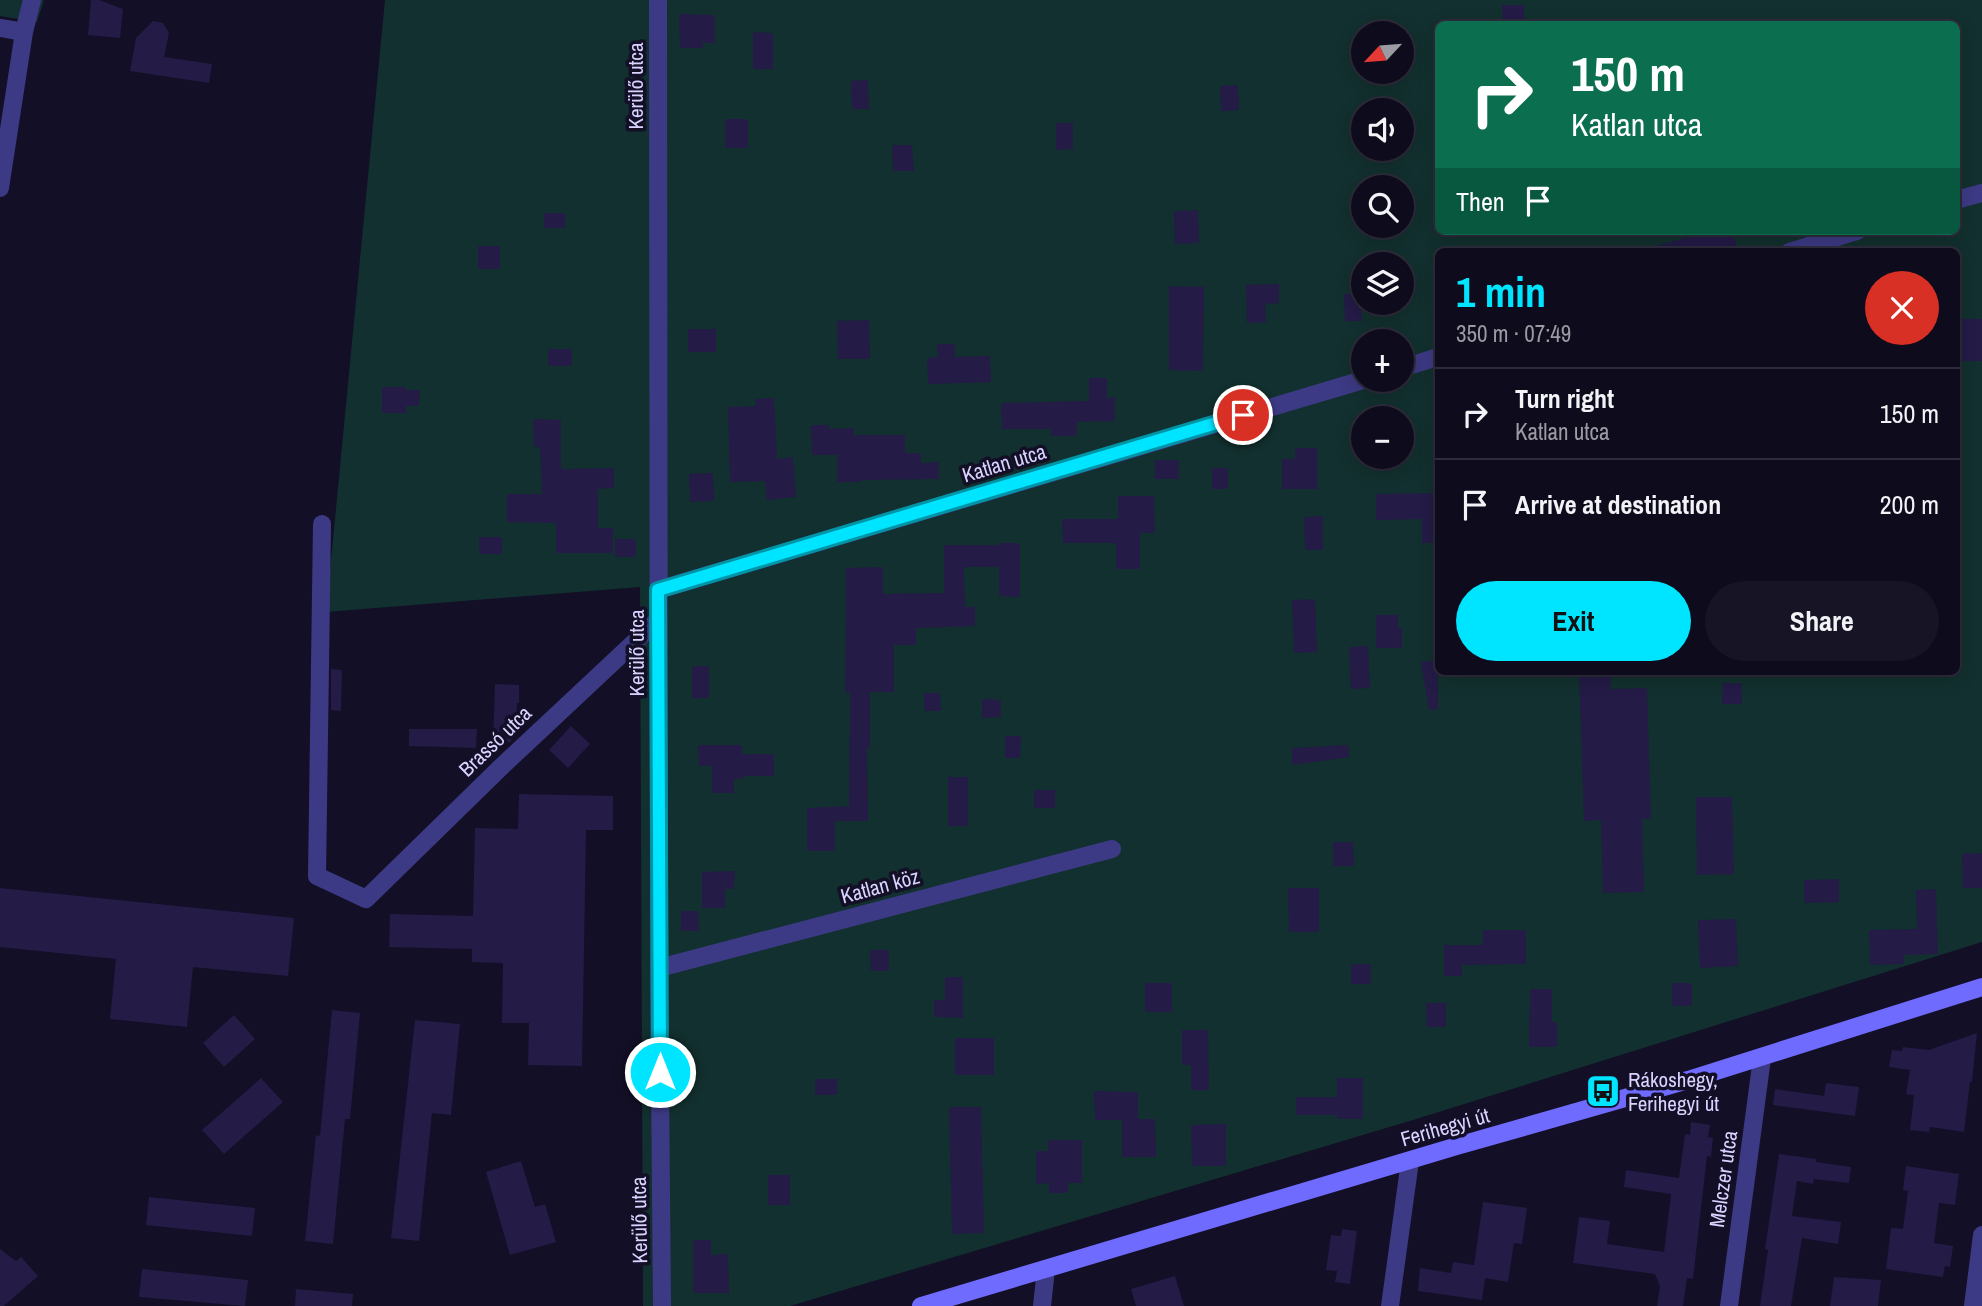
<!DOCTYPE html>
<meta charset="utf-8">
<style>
:root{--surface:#0e0b1c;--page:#171425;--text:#f1f3f6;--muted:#9b9ba3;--line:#2e2b3b;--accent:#00e5ff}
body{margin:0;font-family:"Archivo Narrow",sans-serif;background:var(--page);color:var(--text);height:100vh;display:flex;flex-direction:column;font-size:26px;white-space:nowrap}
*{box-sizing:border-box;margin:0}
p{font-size:23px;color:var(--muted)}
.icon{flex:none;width:38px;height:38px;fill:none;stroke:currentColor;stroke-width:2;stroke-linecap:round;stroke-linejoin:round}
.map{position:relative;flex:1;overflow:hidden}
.details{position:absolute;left:1435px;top:248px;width:525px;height:427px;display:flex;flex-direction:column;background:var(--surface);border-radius:10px;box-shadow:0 4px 18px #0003,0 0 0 2px var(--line)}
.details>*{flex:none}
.hud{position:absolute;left:1435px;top:21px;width:525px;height:214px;border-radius:10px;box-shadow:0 4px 18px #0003,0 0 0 2px var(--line);background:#0b6e4f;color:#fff;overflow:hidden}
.needle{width:46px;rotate:244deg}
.buttons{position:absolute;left:1351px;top:21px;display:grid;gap:14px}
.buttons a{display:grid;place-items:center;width:63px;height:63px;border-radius:50%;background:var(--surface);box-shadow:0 4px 18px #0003,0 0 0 2px var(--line);font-size:35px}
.pin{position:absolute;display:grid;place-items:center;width:60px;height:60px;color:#fff;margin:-30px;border:4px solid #fff;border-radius:50%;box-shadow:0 2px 7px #0007}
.me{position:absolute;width:77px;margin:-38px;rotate:0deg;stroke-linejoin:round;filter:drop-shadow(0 0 5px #0008)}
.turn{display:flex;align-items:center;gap:24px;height:147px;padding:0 21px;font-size:32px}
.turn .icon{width:91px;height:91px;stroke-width:2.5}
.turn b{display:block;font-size:49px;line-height:60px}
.then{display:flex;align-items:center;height:66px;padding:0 21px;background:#0003;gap:14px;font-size:26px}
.round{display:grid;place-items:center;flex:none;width:74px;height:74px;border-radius:37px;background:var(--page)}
.overview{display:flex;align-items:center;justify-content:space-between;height:119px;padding:0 21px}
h1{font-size:42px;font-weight:700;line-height:52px;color:var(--accent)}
.button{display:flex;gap:14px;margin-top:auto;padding:14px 21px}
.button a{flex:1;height:80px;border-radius:42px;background:var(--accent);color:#111;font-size:28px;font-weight:700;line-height:80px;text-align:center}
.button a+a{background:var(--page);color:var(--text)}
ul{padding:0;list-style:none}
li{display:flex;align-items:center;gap:21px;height:91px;padding:0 21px;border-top:2px solid var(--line)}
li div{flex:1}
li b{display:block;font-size:26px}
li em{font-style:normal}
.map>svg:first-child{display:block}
.green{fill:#12302f;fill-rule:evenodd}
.building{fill:#241b47}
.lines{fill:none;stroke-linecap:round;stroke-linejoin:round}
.minor{stroke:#3d3a85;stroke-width:18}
.secondary{stroke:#6f6bff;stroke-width:18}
.route-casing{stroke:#0095a6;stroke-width:18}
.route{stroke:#00e5ff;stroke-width:12}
.labels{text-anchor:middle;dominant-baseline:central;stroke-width:7;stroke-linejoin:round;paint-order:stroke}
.street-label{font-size:21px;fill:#d9d4ff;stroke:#130f26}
.poi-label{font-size:21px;fill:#d9d4ff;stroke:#130f26;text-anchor:start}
</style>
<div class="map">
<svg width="1982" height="1306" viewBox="0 0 1982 1306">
<rect width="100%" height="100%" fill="#130f26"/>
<path class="green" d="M0,0H44L37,22L0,16Z
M385,0H1982V942L1413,1120L790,1306H643L640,587L326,612ZM1438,24H1956V231H1438ZM1363,33H1402V72H1363ZM1363,110H1402V149H1363ZM1363,187H1402V226H1363ZM1438,252H1956V672H1438ZM1363,264H1402V303H1363ZM1363,341H1402V380H1363ZM1363,418H1402V457H1363Z"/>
<path class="building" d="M91,0H99L123,9L120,38L88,35Z
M1502,5H1524V24H1503Z
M679,14L715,15V43H703V48H680Z
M153,21L163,23L169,33L164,57L212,64L209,83L130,71L136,38Z
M753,32L773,33V69H753Z
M868,80L869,109H852L851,81Z
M1238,85L1239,110L1221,111L1220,86Z
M725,119H748V148H725Z
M1056,123H1073V149L1056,150Z
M892,145H912L914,171H893Z
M1198,210L1199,243L1175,244L1174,211Z
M544,213H565V228H544Z
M1711,231H1732L1738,252H1654L1653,247Z
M478,246H500V269H478Z
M1279,284V303L1265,304L1266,322L1247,323L1246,285Z
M1169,286L1204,287L1203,371L1169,370Z
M1344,294H1361L1362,321H1345Z
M1962,319H1982V361H1962Z
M869,320L870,359H838L837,321Z
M688,329H716V352H688Z
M937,344H955V357L990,356L991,382L928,384L927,358L938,357Z
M548,349H572V366H548Z
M1089,378H1107V398L1115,397V421L1077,422L1076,436H1051V429H1002L1001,403L1089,401Z
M382,387H406V390H420L419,406H406V413H382Z
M774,398L777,459L793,457L796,497L767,500L765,481L730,482L728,407L756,406L755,399Z
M533,419L561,420V469L614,468V488L598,489V528H613V553H556V523L507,522V494H542L540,447H534Z
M811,425H829V429L854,428V435H905V453H921V463L939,462V479L862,480V482H837V455H812Z
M1295,448H1317V489H1282V459H1295Z
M1155,460H1179V479H1155Z
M1212,468H1228V489H1212Z
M713,473L714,501L690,502L689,474Z
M1438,493V543H1422V519L1376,520V494Z
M1118,496H1154L1155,533H1140V569H1116V543H1063L1062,519H1118Z
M1323,516V550H1305L1304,517Z
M479,537H502V554H479Z
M615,539H636V557H615Z
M999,543H1020V597L999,596V567H964L965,607H975V626L916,628V645H894V692H870V748H867L868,821H835V851H807V808L849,806L850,693H845L846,568L883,567V594L944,593V545H999Z
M1315,599L1317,652L1294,653L1292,600Z
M1376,615H1398V627H1402V648H1376Z
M1368,646L1370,688L1351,689L1349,647Z
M1438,660V709L1429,710L1421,662Z
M692,666H709V698H692Z
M331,669L342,670L341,711L331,710Z
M1579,672H1610L1611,689L1647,688L1651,819H1642L1644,892L1603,893L1601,820L1584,821Z
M1723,683H1742V704H1722Z
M495,684L519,685V703H517L516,719L513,716L511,742H493Z
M924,693H940L941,711H924Z
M982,699L1001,700V717L982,718Z
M571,726L590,744L568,768L549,750Z
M409,729H477L476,748L409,746Z
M1005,736H1021L1020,758H1005Z
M698,745H742V754H774V776H743V779H734V793H712V766H699Z
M1348,745L1349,757L1292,765V748Z
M948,777H968V826H948Z
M1034,790H1055V808H1034Z
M519,794L613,796V830H586L582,1066L528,1065L529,1023H502L503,963L472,962V949L389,947L390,914L473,916L475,828L518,829Z
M1696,797H1732L1734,874L1697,875Z
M1333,842H1353L1354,866H1333Z
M1982,853V888H1963L1962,854Z
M735,871L734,889H725V908H702V872Z
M1839,879V902L1804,903V880Z
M0,888L294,918L288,976L193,967L187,1027L110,1019L116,959L0,947Z
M1288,888H1319V932H1289Z
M1936,889L1938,954L1904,955V964L1870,965L1869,930L1917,929L1916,890Z
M681,911H698L699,931H681Z
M1736,919L1738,966L1700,968L1698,920Z
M1483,930H1526V964L1462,965V976H1444V945H1483Z
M870,950H889V971H871Z
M1351,964H1371V984H1351Z
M945,977H963V1018L934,1017V1000H945Z
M1145,983H1172V1012H1145Z
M1672,983H1692V1006H1672Z
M1530,989H1552V1022H1557V1047H1529Z
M1426,1003H1446V1027H1427Z
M332,1010L360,1013L350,1119H345L333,1244L305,1241L316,1135L320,1136Z
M234,1015L255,1039L224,1067L203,1043Z
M415,1020L460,1024L451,1115L432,1113L419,1241L391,1238Z
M1182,1030H1208L1209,1090H1191V1065H1182Z
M1977,1033L1972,1082H1970L1964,1132L1930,1127L1929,1132L1910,1130L1914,1095L1906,1094L1910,1070L1889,1067L1892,1050L1902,1051L1903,1047L1929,1050Z
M955,1038H994V1075H955Z
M261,1078L283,1102L224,1154L202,1130Z
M1337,1078H1363V1119H1337V1115H1296V1097H1337Z
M815,1079H837V1095H815Z
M1826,1083L1859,1087L1855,1116L1773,1105L1775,1089L1824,1096Z
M1094,1091L1138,1092V1119H1155L1156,1157H1122V1120H1095Z
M949,1107H981L984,1233L952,1234Z
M1691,1122L1710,1125L1708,1137L1713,1138L1711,1157L1707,1156L1693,1279L1687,1278L1683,1306H1657L1660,1286L1655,1274L1573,1263L1579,1217L1610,1221L1607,1244L1664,1252L1671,1194L1624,1187L1626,1170L1679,1178L1685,1134L1690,1135Z
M1226,1124V1166H1192L1191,1125Z
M1048,1140H1082V1183H1068V1193H1049V1183L1036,1184V1151H1048Z
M1779,1154L1816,1159V1162L1851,1167L1849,1183L1814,1179L1813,1184L1797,1181L1792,1216L1841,1222L1838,1244L1802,1238L1791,1306H1760L1768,1250L1765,1249Z
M521,1161L535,1207L545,1204L556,1242L510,1255L486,1172Z
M1906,1166L1959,1174L1955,1205L1939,1203L1934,1243L1953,1246L1950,1267L1945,1266L1943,1277L1886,1269L1891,1228L1903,1229L1908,1191L1903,1190Z
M768,1175H790V1205H768Z
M149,1197L255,1208L252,1236L146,1225Z
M1483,1202L1527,1208L1522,1244L1514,1243L1508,1282L1485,1278L1482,1300L1418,1291L1420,1268L1451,1273L1453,1262L1474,1265Z
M1342,1229L1357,1231L1350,1284L1335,1282L1337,1271L1326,1270L1331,1235L1341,1236Z
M693,1240H711V1255L728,1254L729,1293H693Z
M0,1249L16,1261L21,1257L38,1276L4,1306H0Z
M142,1269L248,1280L245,1306L139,1297Z
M1175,1276L1184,1306H1136L1131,1289Z
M1834,1277L1881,1280L1878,1306H1830Z
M296,1289L353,1294L352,1306H295Z"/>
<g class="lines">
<path class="minor" d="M658,0L659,968L662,1306
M0,28L24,32
M0,188L24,32L32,0
M1956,200L1982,193
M1789,252L1857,231
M1402,368L1438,357
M322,524L317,876L366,899L500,768L658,620
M658,590L1363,380
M659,968L1112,849
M1042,1306L1046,1269
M1390,1306L1410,1161
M1729,1306L1762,1058
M1973,1306L1982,1235"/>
<path class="secondary" d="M921,1306L1457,1146L1688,1080L1982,987"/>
</g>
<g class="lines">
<g class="route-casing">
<path id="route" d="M660,1072L658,590L1243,415"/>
</g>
<use href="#route" class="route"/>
</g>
<defs>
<g id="bus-square" transform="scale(1.75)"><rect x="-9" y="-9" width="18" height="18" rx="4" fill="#00e5ff" stroke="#130f26"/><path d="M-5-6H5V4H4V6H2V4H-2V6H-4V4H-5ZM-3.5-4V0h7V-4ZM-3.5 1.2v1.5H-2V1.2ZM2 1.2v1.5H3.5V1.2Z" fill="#111"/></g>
</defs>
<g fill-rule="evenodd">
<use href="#bus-square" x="1603" y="1091"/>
</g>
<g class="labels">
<g class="street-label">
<text transform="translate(635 86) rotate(-90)">Kerülő utca</text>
<text transform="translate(1004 463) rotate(-17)">Katlan utca</text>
<text transform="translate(636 653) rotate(-90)">Kerülő utca</text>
<text transform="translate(495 741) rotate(-44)">Brassó utca</text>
<text transform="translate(880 886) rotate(-15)">Katlan köz</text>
<text transform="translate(1445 1127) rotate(-16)">Ferihegyi út</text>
<text transform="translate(1723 1179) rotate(-82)">Melczer utca</text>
<text transform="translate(639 1220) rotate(-91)">Kerülő utca</text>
</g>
<g class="poi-label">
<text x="1628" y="1079">Rákoshegy,<tspan x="1628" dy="24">Ferihegyi út</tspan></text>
</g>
</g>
</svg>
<div class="buttons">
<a><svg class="needle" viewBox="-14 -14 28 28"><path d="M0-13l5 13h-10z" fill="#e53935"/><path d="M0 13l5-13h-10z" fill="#9b9ba3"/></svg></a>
<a><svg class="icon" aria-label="sound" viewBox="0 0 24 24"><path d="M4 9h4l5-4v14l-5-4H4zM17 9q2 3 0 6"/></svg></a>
<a><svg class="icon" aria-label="search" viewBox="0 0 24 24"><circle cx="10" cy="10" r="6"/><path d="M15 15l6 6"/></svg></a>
<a><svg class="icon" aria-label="layers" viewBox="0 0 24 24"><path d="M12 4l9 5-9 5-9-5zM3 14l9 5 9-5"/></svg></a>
<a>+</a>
<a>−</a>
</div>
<div class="pin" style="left:1243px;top:415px;background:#d93025"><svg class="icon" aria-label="arrive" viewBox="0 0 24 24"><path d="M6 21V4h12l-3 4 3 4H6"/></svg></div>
<svg class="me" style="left:660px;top:1072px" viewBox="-20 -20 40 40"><circle r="17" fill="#00e5ff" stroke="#fff" stroke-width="3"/><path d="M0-11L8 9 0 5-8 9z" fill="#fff"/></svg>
<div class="hud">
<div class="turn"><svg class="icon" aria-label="right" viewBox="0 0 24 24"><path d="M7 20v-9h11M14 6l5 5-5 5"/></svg><div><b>150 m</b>Katlan utca</div></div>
<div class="then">Then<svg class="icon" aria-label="arrive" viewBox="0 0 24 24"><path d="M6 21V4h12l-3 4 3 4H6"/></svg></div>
</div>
<section class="details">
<div class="overview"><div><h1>1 min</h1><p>350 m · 07:49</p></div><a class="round" style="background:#d93025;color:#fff"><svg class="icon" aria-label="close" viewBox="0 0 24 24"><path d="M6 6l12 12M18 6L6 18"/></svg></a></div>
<ul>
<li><svg class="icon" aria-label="right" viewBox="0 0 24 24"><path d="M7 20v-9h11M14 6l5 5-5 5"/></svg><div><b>Turn right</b><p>Katlan utca</p></div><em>150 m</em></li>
<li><svg class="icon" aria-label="arrive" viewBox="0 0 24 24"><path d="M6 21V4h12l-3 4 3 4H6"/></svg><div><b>Arrive at destination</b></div><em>200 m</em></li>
</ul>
<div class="button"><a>Exit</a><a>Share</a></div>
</section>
</div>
